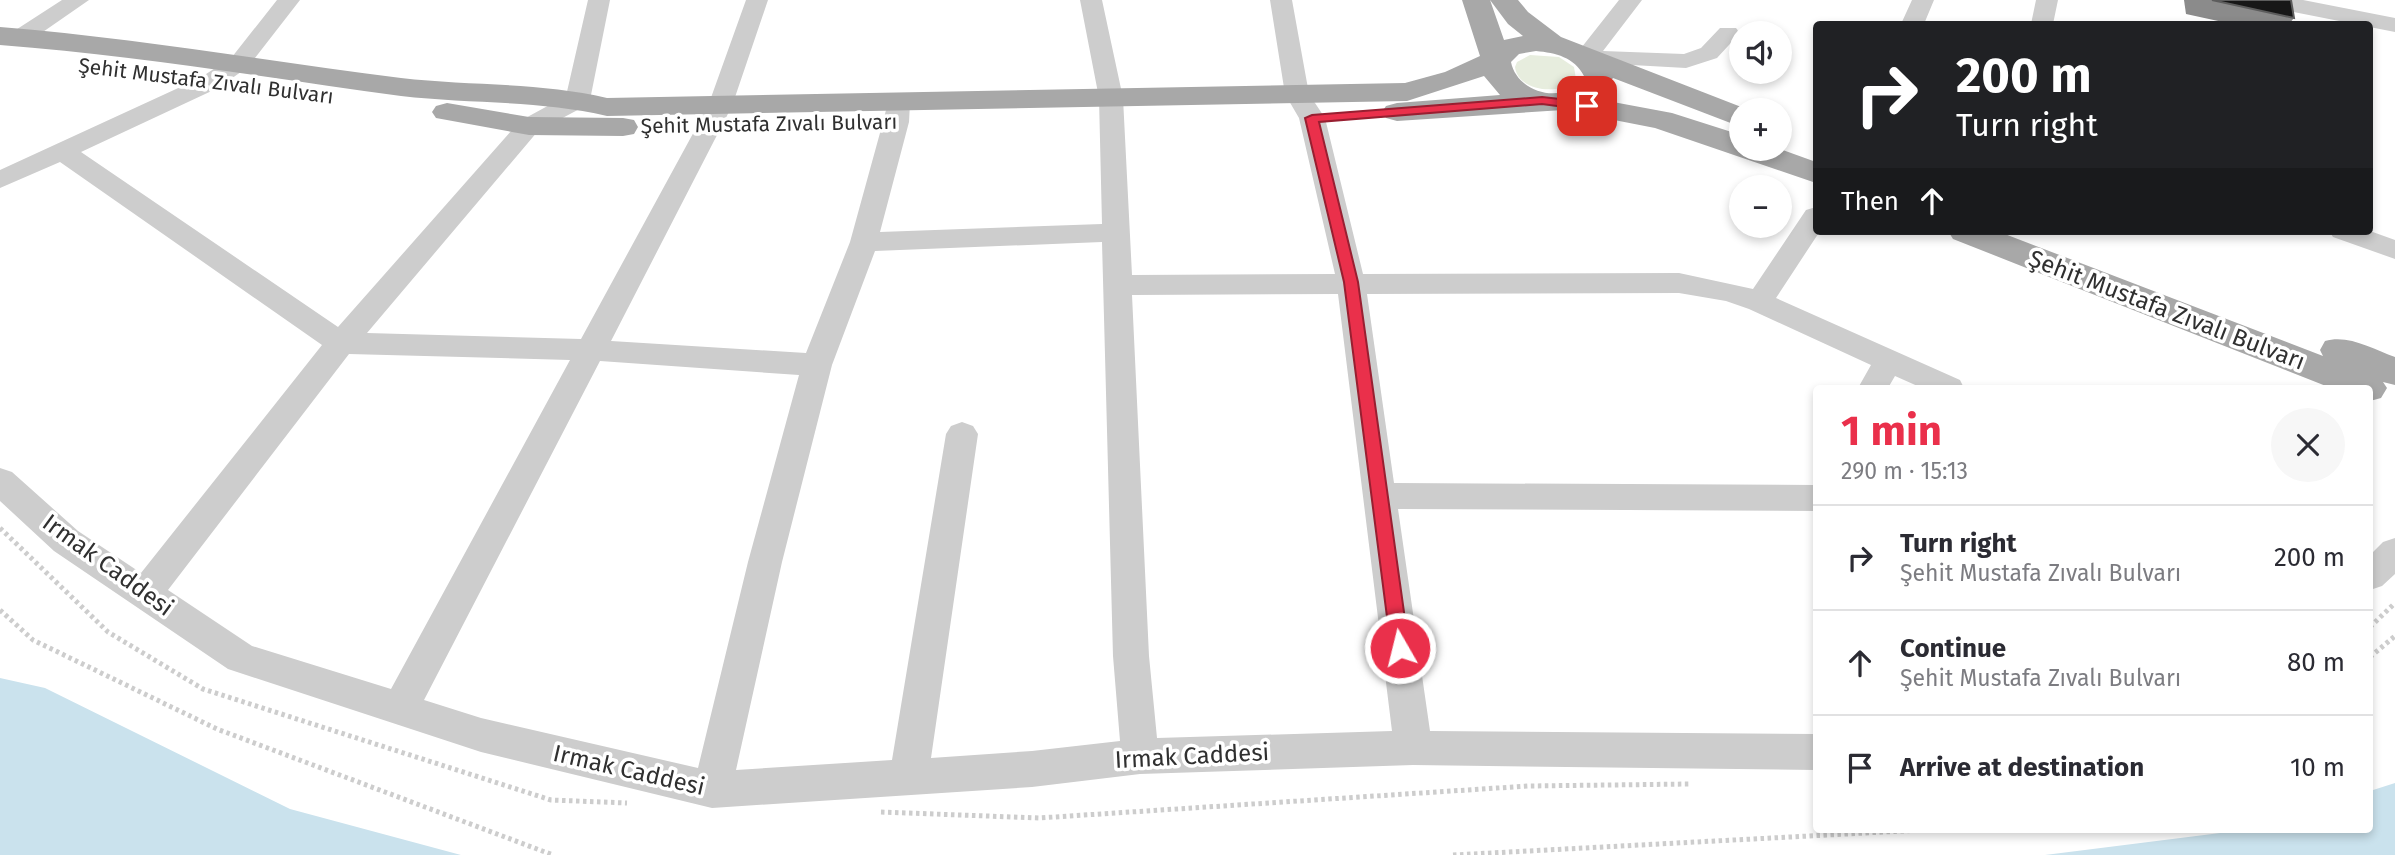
<!DOCTYPE html>
<meta charset="utf-8">
<style>
:root{--surface:#fff;--page:#f7f7f7;--text:#2b2b33;--muted:#7c7c81;--line:#e1e1e2;--accent:#ea304b}
body{margin:0;font-family:"Fira Sans",sans-serif;background:var(--page);color:var(--text);height:100vh;display:flex;flex-direction:column;font-size:26px;white-space:nowrap}
*{box-sizing:border-box;margin:0}
p{font-size:23px;color:var(--muted)}
.icon{flex:none;width:38px;height:38px;fill:none;stroke:currentColor;stroke-width:2;stroke-linecap:round;stroke-linejoin:round}
.map{position:relative;flex:1;overflow:hidden}
.drawer{position:absolute;left:1813px;top:385px;width:560px;height:448px;display:flex;flex-direction:column;background:var(--surface);border-radius:7px;box-shadow:0 4px 10px #0003}
.drawer>*{flex:none}
.banner{position:absolute;left:1813px;top:21px;width:560px;height:214px;border-radius:7px;box-shadow:0 4px 10px #0003;background:#202124;color:#fff;overflow:hidden}
.tools{position:absolute;left:1729px;top:21px;display:grid;gap:14px}
.tools a{display:grid;place-items:center;width:63px;height:63px;border-radius:50%;background:var(--surface);box-shadow:0 4px 10px #0003;font-size:35px}
.pin{position:absolute;display:grid;place-items:center;width:60px;height:60px;color:#fff;margin:-30px;border-radius:14px;box-shadow:0 4px 10px #0006}
.me{position:absolute;width:77px;margin:-38px;rotate:352deg;stroke-linejoin:round;filter:drop-shadow(0 0 5px #0008)}
.turn{display:flex;align-items:center;gap:24px;height:147px;padding:0 28px;font-size:32px}
.turn .icon{width:91px;height:91px;stroke-width:2.5}
.turn b{display:block;font-size:49px;line-height:60px}
.then{display:flex;align-items:center;height:66px;padding:0 28px;background:#0003;gap:14px;font-size:26px}
.round{display:grid;place-items:center;flex:none;width:74px;height:74px;border-radius:37px;background:var(--page)}
.head{display:flex;align-items:center;justify-content:space-between;height:119px;padding:0 28px}
h1{font-size:42px;font-weight:700;line-height:52px;color:var(--accent)}
ul{padding:0;list-style:none}
li{display:flex;align-items:center;gap:21px;height:105px;padding:0 28px;border-top:2px solid var(--line)}
li div{flex:1}
li b{display:block;font-size:26px}
li em{font-style:normal}
.map>svg:first-child{display:block}
.green{fill:#e7edde}
.water{fill:#cae2ed}
.lines{fill:none;stroke-linecap:round;stroke-linejoin:round}
.path{stroke:#cdcdcd;stroke-width:5;stroke-dasharray:3.5 3.5;stroke-linecap:butt}
.minor{fill:#cdcdcd;fill-rule:evenodd}
.major{fill:#a8a8a8;fill-rule:evenodd}
.wall{fill:#8b8b8b}
.building{fill:#171717;stroke:#5d5d5d;stroke-width:2}
.route{fill:#ea304b;stroke:#981f31;stroke-width:2}
.labels{text-anchor:middle;dominant-baseline:central;stroke-width:7;stroke-linejoin:round;paint-order:stroke}
.far-street-label{font-size:21px;fill:#303030;stroke:#fff}
.street-label{font-size:24px;fill:#303030;stroke:#fff}
</style>
<div class="map">
<svg width="2395" height="855" viewBox="0 0 2395 855">
<rect width="100%" height="100%" fill="#fff"/>
<path class="green" d="M1530,55L1559,57L1574,67L1576,79C1562,96 1518,92 1515,67L1517,62Z"/>
<path class="water" d="M0,678L45,688L290,809L461,855H0Z
M2395,783V855H2045L2244,830H2370V791Z"/>
<g class="lines">
<path class="path" d="M0,528L108,632L203,689L551,800L627,803
M0,610L33,640L217,729L553,855
M2370,627L2395,603
M2370,657L2395,636
M881,812L1039,818L1528,786L1690,784
M1453,855L1921,830"/>
<path class="minor" d="M62,0H89L27,43H11L7,38L11,33Z
M277,0H300L248,67L218,88L81,152L338,327L520,121L566,96L588,0H610L590,100L587,105L538,131L367,333L581,339L708,106L746,0H768L732,106L611,341L806,353L850,242L883,122L889,98H907L910,103L909,122L880,232L1102,224L1099,98L1080,0H1102L1123,98L1132,275L1335,274L1299,118L1285,94L1270,0H1292L1309,94L1325,118L1363,274L1679,273L1753,289L1806,210L1816,207V231H1820L1776,298L1960,380L1964,388H1922L1895,376L1888,388H1858L1871,365L1749,309L1726,301L1679,293L1367,294L1394,483L1816,485V511L1398,509L1430,731L1816,734V770L1413,765L1140,774L1032,787L712,808L481,752L228,669L54,551L0,501V468L12,472L78,531L141,573L322,345L60,162L0,188V170L200,78L232,57ZM1102,242L1113,656L1120,741L1032,751L931,758L978,434L973,426L962,422L951,426L946,434L892,760L736,770L782,562L832,365L875,251ZM1338,294L1392,731L1157,738L1149,656L1132,295ZM349,354L570,360L391,689L252,646L168,590ZM600,361L799,375L748,562L698,768L481,718L424,700Z
M1619,0H1642L1603,51L1684,54L1701,48L1720,28H1736L1740,33L1717,58L1686,68L1578,62L1574,57Z
M1912,0H1934L1924,24H1901Z
M2036,0H2058L2053,24H2031Z
M2257,0H2303L2395,18V32L2268,7Z
M2329,231H2370L2395,240V259L2333,237Z
M2395,538V574L2382,586L2370,590V555L2383,542Z"/>
<path class="major" d="M1462,0H1490L1504,40L1523,36L1508,24L1490,0H1518L1528,12L1561,37L1749,110H1741V127L1613,78L1597,99L1672,113L1741,135V149H1780L1816,162V183L1655,128L1563,110L1397,121L1386,118L1382,112L1386,106L1397,103L1500,95L1484,76L1407,101L607,116C540,100 469,104 401,96C267,78 135,55 0,45V27C135,38 267,61 401,78C469,86 540,82 607,98L1405,83L1445,72L1480,56ZM1536,51C1556,53 1574,57 1584,76C1567,106 1517,94 1511,62L1519,54Z
M447,103L529,117L623,118L634,120L638,127L634,134L623,136L529,135L436,118L432,112L436,106Z
M1948,231H1997L2323,356L2320,350L2325,341C2348,334 2373,349 2395,357V385L2383,382L2387,388L2381,398L2370,401V388H2331L1953,239Z"/>
</g>
<path class="wall" d="M2184,0H2291L2294,18L2289,24H2232L2186,14Z"/>
<path class="building" d="M2212,0H2291L2294,18Z"/>
<path class="route" d="M1542,97L1587,102L1593,106L1587,110L1542,104L1319,122L1358,282L1409,648L1406,653H1393L1391,648L1344,282L1305,118L1312,115Z"/>
<g class="labels">
<g class="far-street-label">
<text transform="translate(206 81) rotate(7)">Şehit Mustafa Zıvalı Bulvarı</text>
<text transform="translate(769 124) rotate(-1)">Şehit Mustafa Zıvalı Bulvarı</text>
</g>
<g class="street-label">
<text transform="translate(2167 310) rotate(21)">Şehit Mustafa Zıvalı Bulvarı</text>
<text transform="translate(108 565) rotate(36)">Irmak Caddesi</text>
<text transform="translate(1192 756) rotate(-3)">Irmak Caddesi</text>
<text transform="translate(629 770) rotate(13)">Irmak Caddesi</text>
</g>
</g>
</svg>
<div class="tools">
<a><svg class="icon" aria-label="sound" viewBox="0 0 24 24"><path d="M4 9h4l5-4v14l-5-4H4zM17 9q2 3 0 6"/></svg></a>
<a>+</a>
<a>−</a>
</div>
<div class="pin" style="left:1587px;top:106px;background:#d93025"><svg class="icon" aria-label="arrive" viewBox="0 0 24 24"><path d="M6 21V4h12l-3 4 3 4H6"/></svg></div>
<svg class="me" style="left:1400px;top:648px" viewBox="-20 -20 40 40"><circle r="17" fill="#ea304b" stroke="#fff" stroke-width="3"/><path d="M0-11L8 9 0 5-8 9z" fill="#fff"/></svg>
<div class="banner">
<div class="turn"><svg class="icon" aria-label="right" viewBox="0 0 24 24"><path d="M7 20v-9h11M14 6l5 5-5 5"/></svg><div><b>200 m</b>Turn right</div></div>
<div class="then">Then<svg class="icon" aria-label="ahead" viewBox="0 0 24 24"><path d="M12 20V5M6 11l6-6 6 6"/></svg></div>
</div>
<section class="drawer">
<div class="head"><div><h1>1 min</h1><p>290 m · 15:13</p></div><a class="round"><svg class="icon" aria-label="close" viewBox="0 0 24 24"><path d="M6 6l12 12M18 6L6 18"/></svg></a></div>
<ul>
<li><svg class="icon" aria-label="right" viewBox="0 0 24 24"><path d="M7 20v-9h11M14 6l5 5-5 5"/></svg><div><b>Turn right</b><p>Şehit Mustafa Zıvalı Bulvarı</p></div><em>200 m</em></li>
<li><svg class="icon" aria-label="ahead" viewBox="0 0 24 24"><path d="M12 20V5M6 11l6-6 6 6"/></svg><div><b>Continue</b><p>Şehit Mustafa Zıvalı Bulvarı</p></div><em>80 m</em></li>
<li><svg class="icon" aria-label="arrive" viewBox="0 0 24 24"><path d="M6 21V4h12l-3 4 3 4H6"/></svg><div><b>Arrive at destination</b></div><em>10 m</em></li>
</ul>
</section>
</div>
